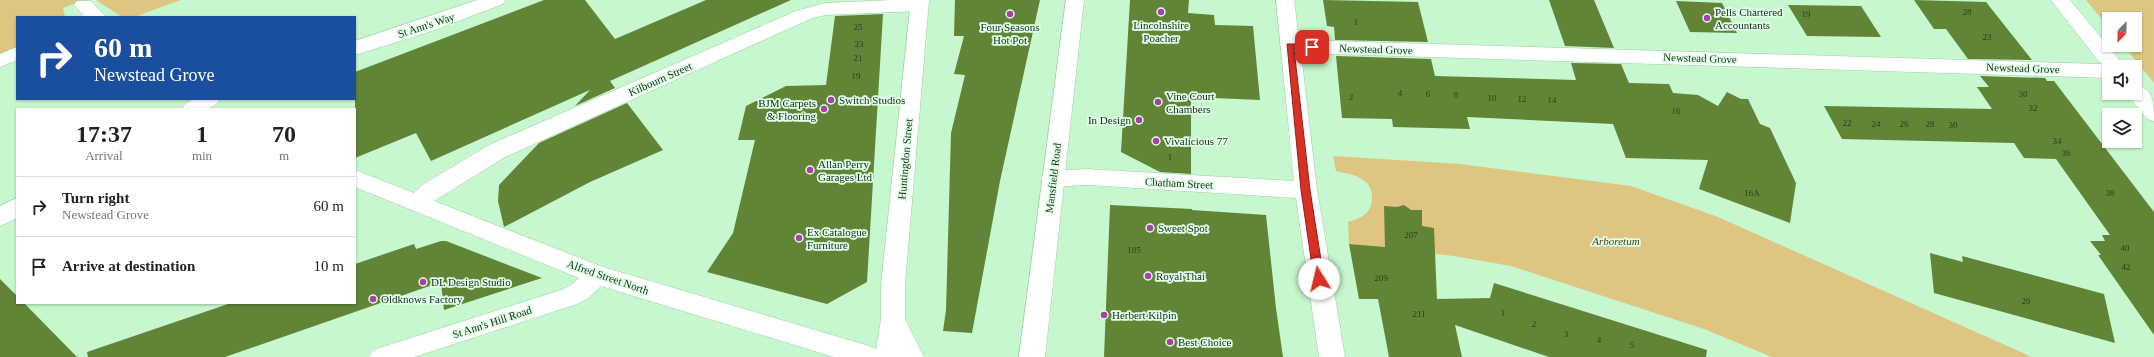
<!DOCTYPE html>
<style>
:root{--surface:#fff;--page:#f6f6f6;--text:#222;--muted:#767676;--line:#e0e0e0}
body{margin:0;font-family:Georgia,serif;background:var(--page);color:var(--text);height:100vh;display:flex;flex-direction:column;font-size:15px;white-space:nowrap}
*{box-sizing:border-box;margin:0}
p{font-size:13px;color:var(--muted)}
.icon{flex:none;width:22px;height:22px;fill:none;stroke:currentColor;stroke-width:2;stroke-linecap:round;stroke-linejoin:round}
.map{position:relative;flex:1;overflow:hidden}
.sheet{position:absolute;left:16px;top:108px;width:340px;height:196px;display:flex;flex-direction:column;background:var(--surface);border-radius:0px;box-shadow:0 1px 3px #0004}
.sheet>*{flex:none}
.banner{position:absolute;left:16px;top:16px;width:340px;height:84px;border-radius:0px;box-shadow:0 1px 3px #0004;background:#1a4fa0;color:#fff;overflow:hidden}
.needle{width:26px;rotate:203deg}
.fabs{position:absolute;left:2102px;top:12px;display:grid;gap:8px}
.fabs a{display:grid;place-items:center;width:40px;height:40px;border-radius:0px;background:var(--surface);box-shadow:0 1px 3px #0004;font-size:20px}
.pin{position:absolute;display:grid;place-items:center;width:34px;height:34px;color:#fff;margin:-17px;border-radius:8px;box-shadow:0 2px 6px #0006}
.me{position:absolute;width:44px;margin:-22px;rotate:351deg;stroke-linejoin:round;filter:drop-shadow(0 0 3px #0008)}
.turn{display:flex;align-items:center;gap:14px;height:84px;padding:0 12px;font-size:18px}
.turn .icon{width:52px;height:52px;stroke-width:2.5}
.turn b{display:block;font-size:28px;line-height:34px}
.eta{display:flex;justify-content:space-evenly;align-items:center;height:68px;text-align:center}
.eta b{font-size:24px;font-weight:600;line-height:28px}
ul{padding:0;list-style:none}
li{display:flex;align-items:center;gap:12px;height:60px;padding:0 12px;border-top:1px solid var(--line)}
li div{flex:1}
li b{display:block;font-size:15px}
li em{font-style:normal}
.map>svg:first-child{display:block}
.green{fill:#dfc582}
.building{fill:#628436}
.lines{fill:none;stroke-linecap:round;stroke-linejoin:round}
.lane-casing{stroke:#9dcda5;stroke-width:1}
.street-casing{stroke:#9dcda5;stroke-width:1}
.primary-casing{stroke:#9dcda5;stroke-width:1}
.highway-casing{stroke:#9dcda5;stroke-width:1}
.lane{fill:#fff;fill-rule:evenodd}
.street{fill:#fff;fill-rule:evenodd}
.primary{fill:#fff;fill-rule:evenodd}
.highway{fill:#fff;fill-rule:evenodd}
.route{fill:#d93025;stroke:#8d1f18}
.poi-dot{fill:#a941a4;stroke:#e1ffe6;stroke-width:1.5}
.labels{text-anchor:middle;dominant-baseline:central;stroke-width:3.5;stroke-linejoin:round;paint-order:stroke}
.number-label{font-size:9px;fill:#283f20}
.poi-label{font-size:11px;fill:#152819;stroke:#e1ffe6;text-anchor:start}
.street-label{font-size:11px;fill:#152819;stroke:#e1ffe6}
.park-label{font-size:11px;font-style:italic;fill:#4d3f19;stroke:#e1ffe6}
</style>
<div class="map">
<svg width="2154" height="357" viewBox="0 0 2154 357">
<rect width="100%" height="100%" fill="#c6f7ce"/>
<path class="green" d="M0,0H83L63,8L65,17H17V46L0,54Z
M96,0H181L134,17H122Z
M2086,0H2154V83L2123,45H2135V19H2109V28Z
M1333,156L1460,164L1631,186L1718,217L2032,357H1772L1704,329L1511,266L1454,256L1349,244L1348,222C1363,218 1373,212 1372,195C1371,189 1369,183 1363,180C1355,174 1345,173 1336,171Z"/>
<path class="building" d="M544,0H585L615,39L706,0H791L610,81L615,88L575,106L590,90L431,161L416,133L355,158V72Z
M955,0H1040L1000,181L972,333L943,331L946,310L951,133L965,75L954,74L964,36H954Z
M1130,0H1189L1188,13L1214,15L1215,25L1253,26L1260,100L1191,97V174L1160,172L1121,152Z
M1323,0L1418,2L1428,42L1335,40L1334,27L1327,26Z
M1549,0H1594L1614,48L1565,46Z
M1914,0L1986,2L2032,60L1968,59L1946,29H1934Z
M1676,1L1722,3L1737,33L1690,32Z
M1788,5L1861,6L1881,37L1807,36Z
M883,14L867,282L827,304L707,272L733,233L755,140H738L746,106L786,86L826,85L835,16Z
M1336,56L1431,59L1435,76L1576,80L1571,63L1621,64L1629,83L1669,84L1673,93L1698,95L1718,106L1727,92L1741,99H1748L1760,124L1770,128L1796,183L1790,223L1699,189L1708,160L1626,158L1613,124L1467,117L1470,129L1393,127L1392,119L1342,118Z
M1980,76L2045,78L2047,81H2054L2154,212V335L2098,255H2101L2090,241H2105L2102,235H2110L2056,159L2024,158L2014,143L1842,139L1824,106L1992,109L1977,87H1989Z
M627,103L663,150L590,182L504,227L498,201L499,185L539,143Z
M1110,205L1192,209V210L1266,215L1276,308L1283,357H1104Z
M1404,205L1411,210H1422V226L1434,228L1437,299L1490,298L1494,283L1707,350L1706,357H1549L1455,325L1462,357H1389L1378,299H1359L1349,244L1385,247L1384,206L1397,207Z
M441,241H446L542,278L444,310L441,282L225,357H88L87,352L231,303H355V264L414,244L416,249Z
M1930,253L1963,262L1962,256L2104,294L2115,343L1934,293Z
M0,279L17,296V303H24L77,357H0Z"/>
<g class="lines">
<g class="lane-casing">
<path id="lane" d="M17,47V60L0,67V54Z"/>
</g>
<g class="street-casing">
<path id="street" d="M477,0H505L503,4L432,31L355,55V41Z
M892,0H923L929,5L926,9L919,11L825,15L810,19L505,157L434,201L603,267L869,346L878,350L882,357H834L601,286L587,299L577,304L414,357H369L373,350L561,290L571,285L579,278L355,187V170L414,193L422,185L489,145L796,11L825,3Z
M1276,0H1294L1299,40L2101,64L2051,0H2070L2125,67H2109V78L1301,53L1317,190L1345,357H1319L1296,198L1087,185L1052,187L1044,185L1041,179L1044,173L1052,171L1087,169L1294,181Z
M77,1H91L106,17H85L74,5Z
M2135,84C2154,89 2154,104 2154,121L2147,119L2126,93H2135Z
M193,99H220C212,113 196,109 182,109L185,104Z
M17,198V218L0,226V206Z"/>
</g>
<g class="primary-casing">
<path id="primary" d="M1066,0H1084L1045,357H1019Z"/>
</g>
<g class="highway-casing">
<path id="highway" d="M911,0H929L905,285V319L924,357H875L881,319V285Z"/>
</g>
<use href="#lane" class="lane"/>
<use href="#street" class="street"/>
<use href="#primary" class="primary"/>
<use href="#highway" class="highway"/>
</g>
<path class="route" d="M1287,44H1312L1316,47L1312,50L1294,49L1310,190L1324,279L1319,283L1314,279L1301,190Z"/>
<g class="poi-dot">
<circle cx="1161" cy="12" r="4"/>
<circle cx="1010" cy="14" r="4"/>
<circle cx="1707" cy="18" r="4"/>
<circle cx="831" cy="100" r="4"/>
<circle cx="1158" cy="102" r="4"/>
<circle cx="824" cy="109" r="4"/>
<circle cx="1139" cy="120" r="4"/>
<circle cx="1156" cy="141" r="4"/>
<circle cx="810" cy="170" r="4"/>
<circle cx="1150" cy="228" r="4"/>
<circle cx="799" cy="238" r="4"/>
<circle cx="1148" cy="276" r="4"/>
<circle cx="423" cy="282" r="4"/>
<circle cx="373" cy="299" r="4"/>
<circle cx="1104" cy="315" r="4"/>
<circle cx="1170" cy="342" r="4"/>
</g>
<g class="labels">
<g class="number-label">
<text x="1967" y="12">28</text>
<text x="1806" y="14">19</text>
<text x="1356" y="22">1</text>
<text x="858" y="27">25</text>
<text x="1987" y="37">23</text>
<text x="859" y="44">23</text>
<text x="858" y="58">21</text>
<text x="856" y="76">19</text>
<text x="1400" y="93">4</text>
<text x="1428" y="94">6</text>
<text x="2023" y="94">30</text>
<text x="1456" y="95">8</text>
<text x="1351" y="97">2</text>
<text x="1492" y="98">10</text>
<text x="1522" y="99">12</text>
<text x="1552" y="100">14</text>
<text x="2033" y="108">32</text>
<text x="1676" y="111">16</text>
<text x="1847" y="123">22</text>
<text x="1876" y="124">24</text>
<text x="1904" y="124">26</text>
<text x="1930" y="124">28</text>
<text x="1953" y="125">30</text>
<text x="2057" y="141">34</text>
<text x="2066" y="153">36</text>
<text x="1170" y="157">1</text>
<text x="1752" y="193">16A</text>
<text x="2110" y="193">38</text>
<text x="1411" y="235">207</text>
<text x="2125" y="248">40</text>
<text x="1134" y="250">185</text>
<text x="2126" y="267">42</text>
<text x="1381" y="278">209</text>
<text x="2026" y="301">20</text>
<text x="1503" y="313">1</text>
<text x="1419" y="314">211</text>
<text x="1534" y="324">2</text>
<text x="1566" y="334">3</text>
<text x="1599" y="340">4</text>
<text x="1632" y="345">5</text>
</g>
<g class="poi-label">
<text x="1715" y="12">Pells Chartered<tspan x="1715" dy="13">Accountants</tspan></text>
<text x="1161" y="25" text-anchor="middle">Lincolnshire<tspan x="1161" dy="13">Poacher</tspan></text>
<text x="1010" y="27" text-anchor="middle">Four Seasons<tspan x="1010" dy="13">Hot Pot</tspan></text>
<text x="1166" y="96">Vine Court<tspan x="1166" dy="13">Chambers</tspan></text>
<text x="839" y="100">Switch Studios</text>
<text x="816" y="103" text-anchor="end">BJM Carpets<tspan x="816" dy="13">&amp; Flooring</tspan></text>
<text x="1131" y="120" text-anchor="end">In Design</text>
<text x="1164" y="141">Vivalicious 77</text>
<text x="818" y="164">Allan Perry<tspan x="818" dy="13">Garages Ltd</tspan></text>
<text x="1158" y="228">Sweet Spot</text>
<text x="807" y="232">Ex Catalogue<tspan x="807" dy="13">Furniture</tspan></text>
<text x="1156" y="276">Royal Thai</text>
<text x="431" y="282">DL Design Studio</text>
<text x="381" y="299">Oldknows Factory</text>
<text x="1112" y="315">Herbert Kilpin</text>
<text x="1178" y="342">Best Choice</text>
</g>
<g class="street-label">
<text transform="translate(426 25) rotate(-18)">St Ann's Way</text>
<text transform="translate(1376 49) rotate(2)">Newstead Grove</text>
<text transform="translate(1700 58) rotate(2)">Newstead Grove</text>
<text transform="translate(2023 68) rotate(2)">Newstead Grove</text>
<text transform="translate(660 79) rotate(-24)">Kilbourn Street</text>
<text transform="translate(905 159) rotate(-85)">Huntingdon Street</text>
<text transform="translate(1053 178) rotate(-83)">Mansfield Road</text>
<text transform="translate(1179 183) rotate(3)">Chatham Street</text>
<text transform="translate(608 277) rotate(19)">Alfred Street North</text>
<text transform="translate(492 322) rotate(-18)">St Ann's Hill Road</text>
</g>
<g class="park-label">
<text x="1616" y="241">Arboretum</text>
</g>
</g>
</svg>
<div class="fabs">
<a><svg class="needle" viewBox="-14 -14 28 28"><path d="M0-13l5 13h-10z" fill="#e53935"/><path d="M0 13l5-13h-10z" fill="#767676"/></svg></a>
<a><svg class="icon" aria-label="sound" viewBox="0 0 24 24"><path d="M4 9h4l5-4v14l-5-4H4zM17 9q2 3 0 6"/></svg></a>
<a><svg class="icon" aria-label="layers" viewBox="0 0 24 24"><path d="M12 4l9 5-9 5-9-5zM3 14l9 5 9-5"/></svg></a>
</div>
<div class="pin" style="left:1312px;top:47px;background:#d93025"><svg class="icon" aria-label="arrive" viewBox="0 0 24 24"><path d="M6 21V4h12l-3 4 3 4H6"/></svg></div>
<svg class="me" style="left:1319px;top:279px" viewBox="-20 -20 40 40"><circle r="19" fill="#fff"/><path d="M0-13L10 11 0 6-10 11z" fill="#d93025"/></svg>
<div class="banner">
<div class="turn"><svg class="icon" aria-label="right" viewBox="0 0 24 24"><path d="M7 20v-9h11M14 6l5 5-5 5"/></svg><div><b>60 m</b>Newstead Grove</div></div>
</div>
<section class="sheet">
<div class="eta">
<div><b>17:37</b><p>Arrival</p></div>
<div><b>1</b><p>min</p></div>
<div><b>70</b><p>m</p></div>
</div>
<ul>
<li><svg class="icon" aria-label="right" viewBox="0 0 24 24"><path d="M7 20v-9h11M14 6l5 5-5 5"/></svg><div><b>Turn right</b><p>Newstead Grove</p></div><em>60 m</em></li>
<li><svg class="icon" aria-label="arrive" viewBox="0 0 24 24"><path d="M6 21V4h12l-3 4 3 4H6"/></svg><div><b>Arrive at destination</b></div><em>10 m</em></li>
</ul>
</section>
</div>
